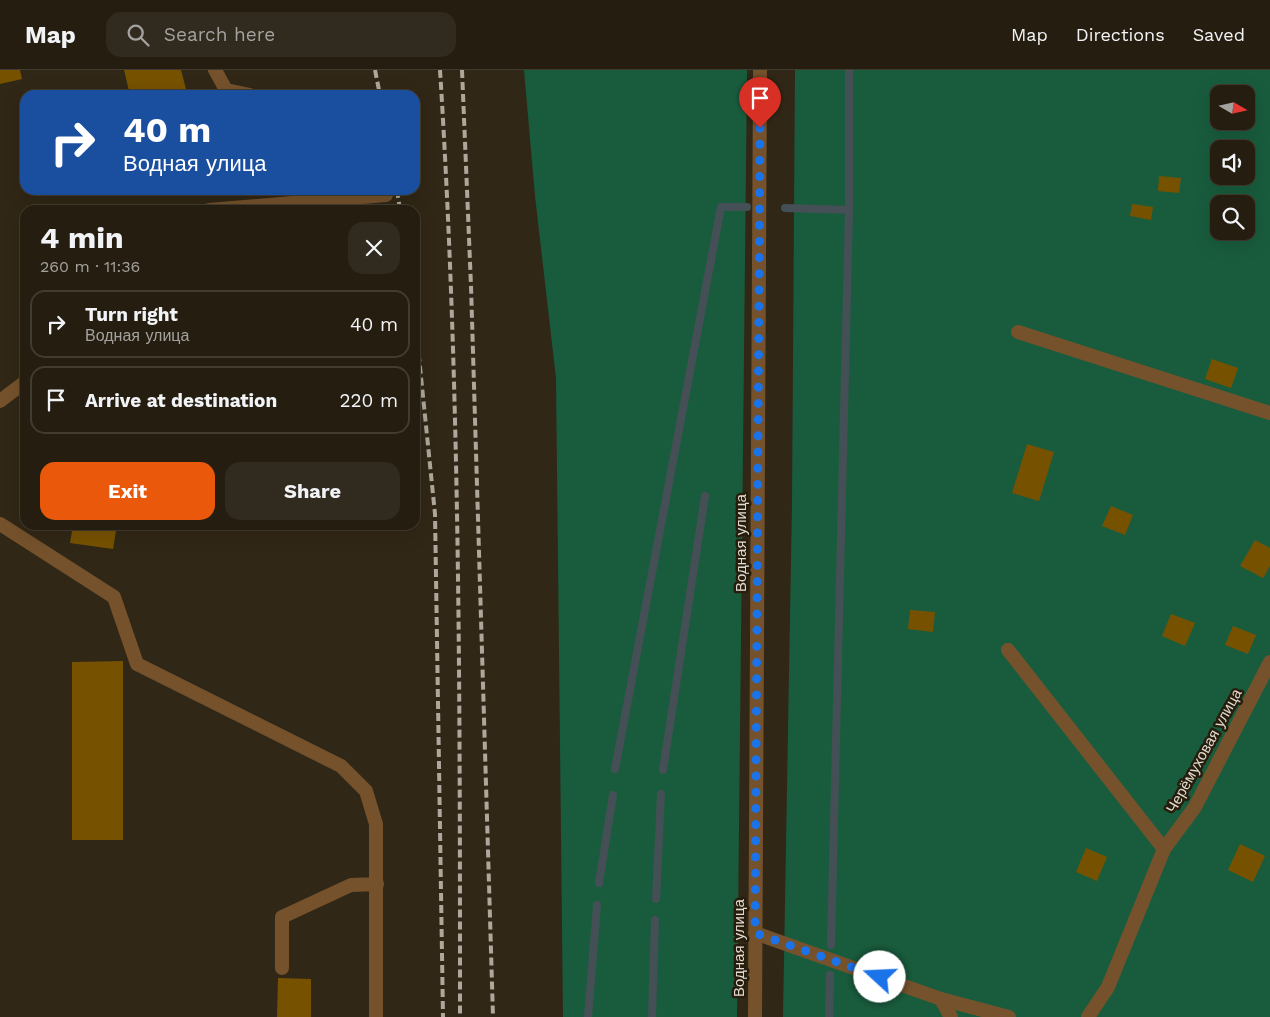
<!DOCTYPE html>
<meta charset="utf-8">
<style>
:root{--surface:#251d10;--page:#312a1e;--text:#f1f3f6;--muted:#a3a29f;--line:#423b30;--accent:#ea580c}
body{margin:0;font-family:"Work Sans",sans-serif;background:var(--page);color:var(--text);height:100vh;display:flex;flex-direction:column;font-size:19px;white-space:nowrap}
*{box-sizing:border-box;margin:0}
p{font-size:16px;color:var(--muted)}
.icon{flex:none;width:28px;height:28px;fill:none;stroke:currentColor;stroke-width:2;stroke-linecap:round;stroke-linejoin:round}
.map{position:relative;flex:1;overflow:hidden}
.drawer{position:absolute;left:20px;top:135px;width:400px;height:325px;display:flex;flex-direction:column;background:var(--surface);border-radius:15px;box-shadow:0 5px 20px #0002,0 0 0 1px var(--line)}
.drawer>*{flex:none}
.top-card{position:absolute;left:20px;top:20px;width:400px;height:105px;border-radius:15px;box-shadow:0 5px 20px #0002,0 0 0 1px var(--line);background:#1a4fa0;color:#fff;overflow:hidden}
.needle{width:32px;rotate:99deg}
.controls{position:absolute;left:1210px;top:15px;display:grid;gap:10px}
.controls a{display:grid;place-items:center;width:45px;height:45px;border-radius:10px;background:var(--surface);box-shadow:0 5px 20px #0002,0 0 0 1px var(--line);font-size:25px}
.pin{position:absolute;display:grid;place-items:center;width:42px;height:42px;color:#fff;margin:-51px -21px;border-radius:50% 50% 50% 0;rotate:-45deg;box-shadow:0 0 5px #0007}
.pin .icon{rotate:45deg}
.me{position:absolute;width:55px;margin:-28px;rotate:290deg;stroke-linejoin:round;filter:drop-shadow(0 0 4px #0008)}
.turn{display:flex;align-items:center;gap:18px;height:105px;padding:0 20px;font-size:22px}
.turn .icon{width:65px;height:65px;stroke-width:2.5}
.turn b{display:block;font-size:35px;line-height:42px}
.round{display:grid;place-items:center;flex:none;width:52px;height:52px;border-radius:15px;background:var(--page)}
.head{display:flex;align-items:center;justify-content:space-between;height:85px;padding:0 20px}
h1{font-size:30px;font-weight:700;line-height:38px}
.cta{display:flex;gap:10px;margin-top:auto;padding:10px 20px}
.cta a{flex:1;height:58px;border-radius:15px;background:var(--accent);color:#fff;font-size:20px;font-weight:700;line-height:58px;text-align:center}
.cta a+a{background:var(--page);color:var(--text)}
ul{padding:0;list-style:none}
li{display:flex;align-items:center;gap:15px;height:68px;margin:0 10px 8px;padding:0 10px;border:2px solid var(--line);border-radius:15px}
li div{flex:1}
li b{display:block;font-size:19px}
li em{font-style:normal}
header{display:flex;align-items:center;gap:30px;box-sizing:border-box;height:70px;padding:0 25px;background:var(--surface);border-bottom:1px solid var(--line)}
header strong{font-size:24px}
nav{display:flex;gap:28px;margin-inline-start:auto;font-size:18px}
.search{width:350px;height:45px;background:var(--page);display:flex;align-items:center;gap:12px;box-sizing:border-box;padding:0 18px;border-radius:15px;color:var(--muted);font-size:19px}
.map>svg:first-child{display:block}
.green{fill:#195c3d;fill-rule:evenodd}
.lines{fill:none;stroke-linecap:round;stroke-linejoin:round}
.stream{stroke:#445055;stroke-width:8}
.building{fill:#765200}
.service{stroke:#75522c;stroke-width:14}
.minor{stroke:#75522c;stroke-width:14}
.rail{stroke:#aea79b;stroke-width:4;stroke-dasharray:8 4;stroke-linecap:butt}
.route{stroke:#1a73e8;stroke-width:9;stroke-dasharray:0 16.2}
.labels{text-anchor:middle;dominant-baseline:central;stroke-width:5;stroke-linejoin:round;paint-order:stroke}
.street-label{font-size:15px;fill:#e2dbd1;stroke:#271d0c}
</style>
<header>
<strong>Map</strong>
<div class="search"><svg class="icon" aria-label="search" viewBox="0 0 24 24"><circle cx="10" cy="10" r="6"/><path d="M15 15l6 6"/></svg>Search here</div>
<nav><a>Map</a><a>Directions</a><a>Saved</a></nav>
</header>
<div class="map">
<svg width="1270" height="947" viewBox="0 0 1270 947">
<rect width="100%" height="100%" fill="#312716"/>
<path class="green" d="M524,0H747L737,947H563L556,308L535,126Z
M795,0H1270V947H783L792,434ZM1219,24H1246V51H1219ZM1219,79H1246V106H1219ZM1219,134H1246V161H1219Z"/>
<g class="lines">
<path class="stream" d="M785,138L849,140
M615,699L721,137H747
M663,700L705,426
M599,813L613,725
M656,829L661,724
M831,875L849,140V0
M588,947L597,835
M652,947L655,850
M829,947L830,905"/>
</g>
<path class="building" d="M0,0H20L22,9L0,14Z
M124,0H181L186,19L159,25H130Z
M1246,33H1249L1248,53H1232L1246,51Z
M1159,106L1181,108L1179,123L1158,121Z
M1132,134L1153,137L1151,150L1130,146Z
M1212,289L1238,298L1231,318L1205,309Z
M1027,374L1054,382L1039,431L1012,423Z
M1111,436L1133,445L1125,465L1102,456Z
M73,455H117L113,479L70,473Z
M1255,470L1270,478V496L1263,508L1240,496Z
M910,540L935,542L933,562L908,559Z
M1171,544L1195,553L1185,576L1162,566Z
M1233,556L1256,565L1248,584L1225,575Z
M123,591V770H72V592Z
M1240,774L1265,786L1253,812L1228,800Z
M1086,778L1107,787L1097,811L1076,802Z
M278,908L311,909V947H277Z"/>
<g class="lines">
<path class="service" d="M215,0L226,20L250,25
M209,140L386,125L385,120
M1018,262L1270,343
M0,331L25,312
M0,454L114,527L137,594L341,696L366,721L376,754V947
M1008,580L1164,779
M282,898V847L351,815L377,814
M941,929L951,947"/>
<path class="minor" d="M755,863L941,929L1009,947
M755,947L760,0
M1088,947L1108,917L1164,779L1195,737L1270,592"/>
<path class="rail" d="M375,0L380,25
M440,0C460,315 460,631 460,947
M462,0L471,216L493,947
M397,120L400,140
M415,248L435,444L443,947"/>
</g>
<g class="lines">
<path class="route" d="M760,58L755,863L880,907"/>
</g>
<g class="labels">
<g class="street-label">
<text transform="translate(741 473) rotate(-90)">Водная улица</text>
<text transform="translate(1204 681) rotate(-61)">Черёмуховая улица</text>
<text transform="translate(739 878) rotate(-90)">Водная улица</text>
</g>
</g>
</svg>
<div class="controls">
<a><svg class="needle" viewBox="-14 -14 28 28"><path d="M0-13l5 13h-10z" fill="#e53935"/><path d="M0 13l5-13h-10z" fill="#a3a29f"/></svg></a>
<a><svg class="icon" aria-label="sound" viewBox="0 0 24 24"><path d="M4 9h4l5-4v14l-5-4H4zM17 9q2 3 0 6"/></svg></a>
<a><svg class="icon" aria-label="search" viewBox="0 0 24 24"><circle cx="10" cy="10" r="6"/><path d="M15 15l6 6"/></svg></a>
</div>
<div class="pin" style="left:760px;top:58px;background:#d93025"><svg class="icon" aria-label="arrive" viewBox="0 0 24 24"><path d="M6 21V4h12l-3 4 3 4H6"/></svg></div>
<svg class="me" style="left:880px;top:907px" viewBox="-20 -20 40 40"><circle r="19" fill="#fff"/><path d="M0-13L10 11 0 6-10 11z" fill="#1a73e8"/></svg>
<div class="top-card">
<div class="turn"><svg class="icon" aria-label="right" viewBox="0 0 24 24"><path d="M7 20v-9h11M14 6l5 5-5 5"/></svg><div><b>40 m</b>Водная улица</div></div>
</div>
<section class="drawer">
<div class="head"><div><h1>4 min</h1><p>260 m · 11:36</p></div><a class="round"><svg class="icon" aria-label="close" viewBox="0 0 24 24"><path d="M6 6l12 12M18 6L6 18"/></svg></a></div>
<ul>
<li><svg class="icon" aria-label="right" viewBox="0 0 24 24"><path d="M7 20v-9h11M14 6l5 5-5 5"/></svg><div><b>Turn right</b><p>Водная улица</p></div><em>40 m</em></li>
<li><svg class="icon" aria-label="arrive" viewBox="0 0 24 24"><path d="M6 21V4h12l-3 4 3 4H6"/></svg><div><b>Arrive at destination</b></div><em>220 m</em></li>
</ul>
<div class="cta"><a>Exit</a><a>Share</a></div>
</section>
</div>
